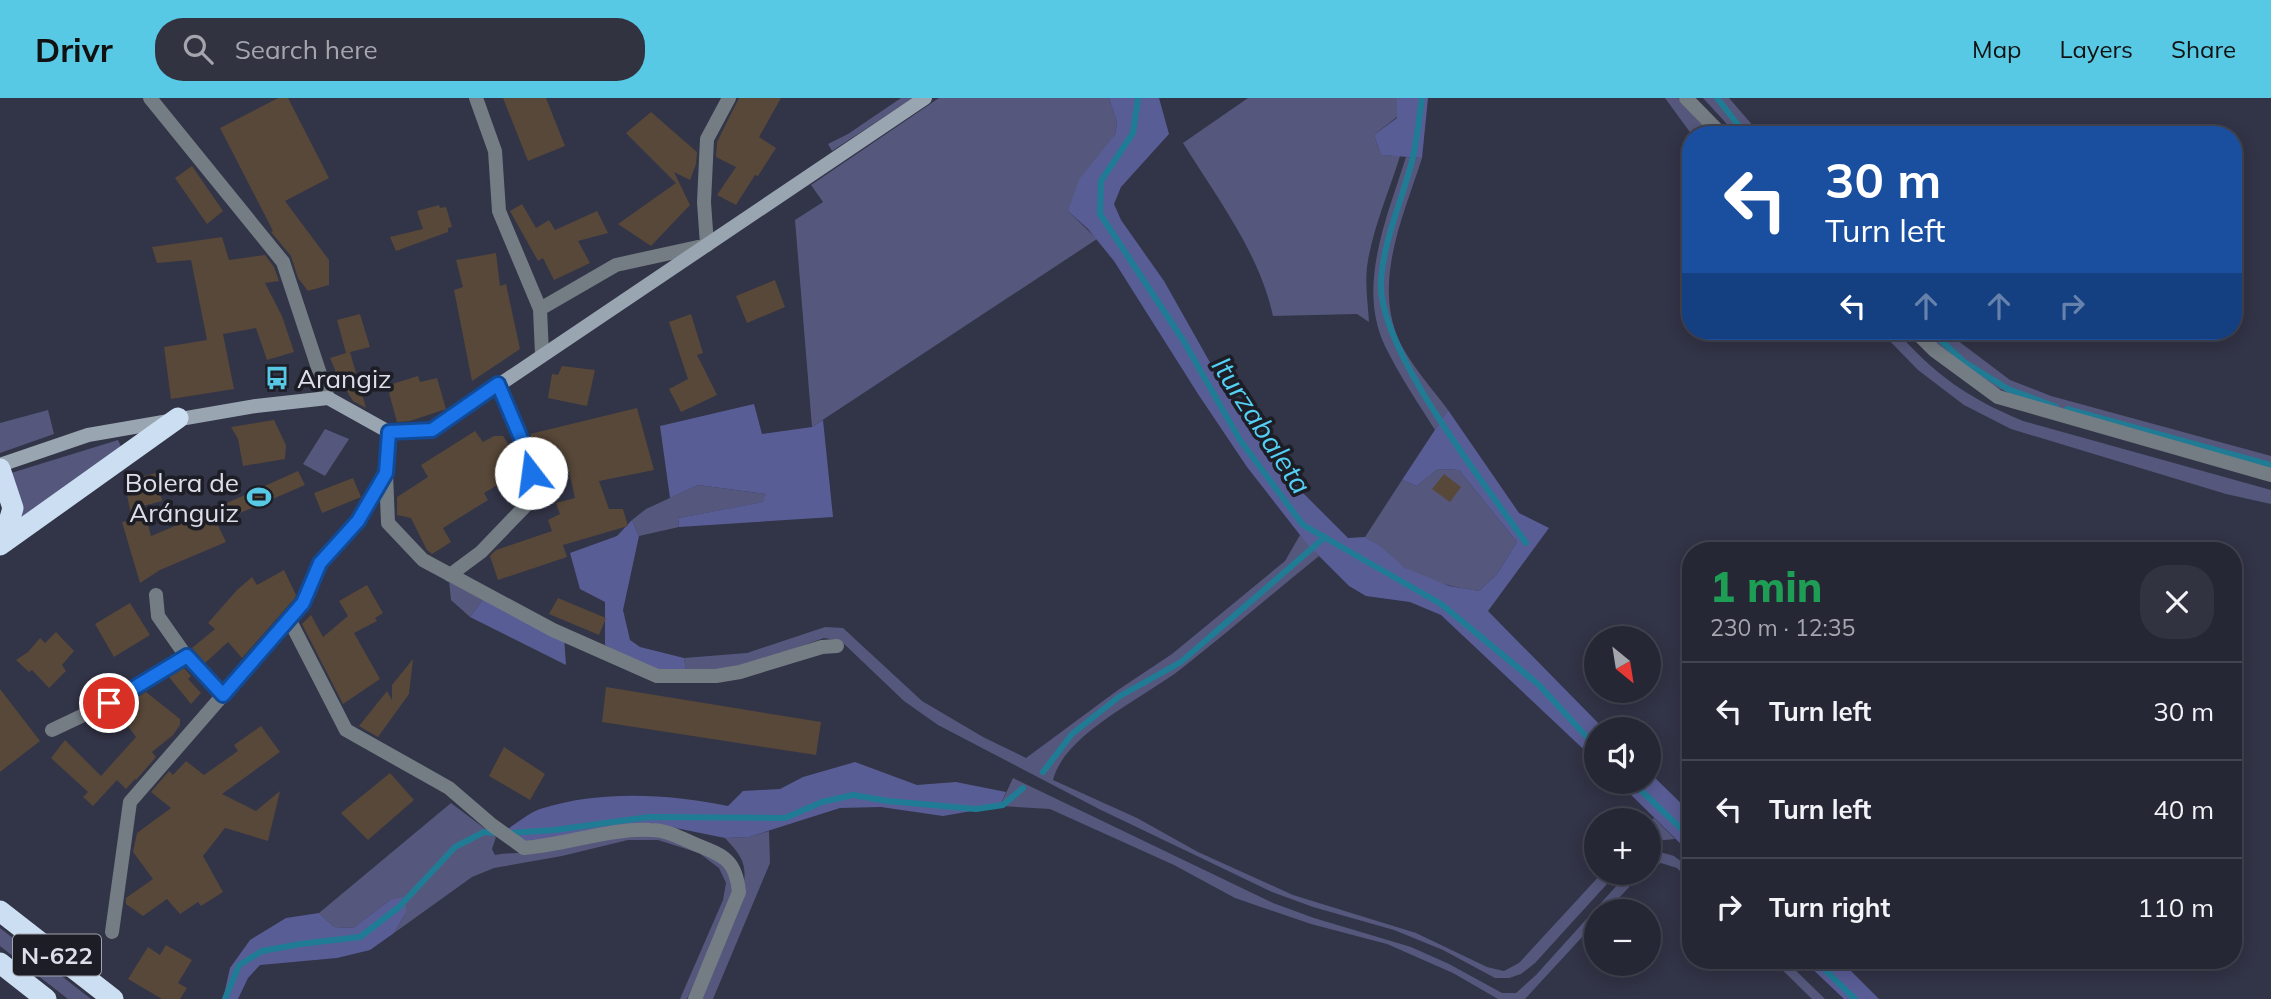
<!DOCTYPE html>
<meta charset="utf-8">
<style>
:root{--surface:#262735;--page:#323341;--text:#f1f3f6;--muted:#a4a5ad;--line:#424450;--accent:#58c9e4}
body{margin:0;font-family:Mulish,sans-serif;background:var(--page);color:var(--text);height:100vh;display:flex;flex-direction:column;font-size:26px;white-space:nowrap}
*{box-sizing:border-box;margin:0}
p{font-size:23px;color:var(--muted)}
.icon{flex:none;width:38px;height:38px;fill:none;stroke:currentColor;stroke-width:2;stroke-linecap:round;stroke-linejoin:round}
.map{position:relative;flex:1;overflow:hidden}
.details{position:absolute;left:1682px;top:444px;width:560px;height:427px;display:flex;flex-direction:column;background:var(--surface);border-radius:28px;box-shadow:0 4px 18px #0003,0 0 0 2px var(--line)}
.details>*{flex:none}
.guide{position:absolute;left:1682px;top:28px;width:560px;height:214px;border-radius:28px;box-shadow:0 4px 18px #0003,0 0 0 2px var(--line);background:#1a4fa0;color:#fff;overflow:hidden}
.needle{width:46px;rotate:150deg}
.controls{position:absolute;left:1584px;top:528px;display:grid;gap:14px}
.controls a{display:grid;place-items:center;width:77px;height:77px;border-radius:50%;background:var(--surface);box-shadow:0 4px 18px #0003,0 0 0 2px var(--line);font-size:35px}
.pin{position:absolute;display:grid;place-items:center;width:60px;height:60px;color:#fff;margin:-30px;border:4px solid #fff;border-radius:50%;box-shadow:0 2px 7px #0007}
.me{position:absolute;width:77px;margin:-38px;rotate:345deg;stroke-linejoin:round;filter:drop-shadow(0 0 5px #0008)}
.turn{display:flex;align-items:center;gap:24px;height:147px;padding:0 28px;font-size:32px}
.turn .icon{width:91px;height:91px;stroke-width:2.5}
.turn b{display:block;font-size:49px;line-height:60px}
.lanes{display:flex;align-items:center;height:66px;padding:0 28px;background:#0003;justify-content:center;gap:35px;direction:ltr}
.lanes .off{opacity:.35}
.round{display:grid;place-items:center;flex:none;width:74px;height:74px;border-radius:28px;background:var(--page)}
.headline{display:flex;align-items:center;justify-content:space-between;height:119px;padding:0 28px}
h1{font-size:42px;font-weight:800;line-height:52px;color:#1e9e55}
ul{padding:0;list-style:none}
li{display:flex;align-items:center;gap:21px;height:98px;padding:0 28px;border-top:2px solid var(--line)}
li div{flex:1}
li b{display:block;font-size:26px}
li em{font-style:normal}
header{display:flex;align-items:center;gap:42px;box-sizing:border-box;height:98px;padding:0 35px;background:var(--accent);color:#111}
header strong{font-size:33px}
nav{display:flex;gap:38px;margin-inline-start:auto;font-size:24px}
.search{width:490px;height:63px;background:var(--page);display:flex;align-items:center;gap:18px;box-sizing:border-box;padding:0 24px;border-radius:28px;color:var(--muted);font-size:26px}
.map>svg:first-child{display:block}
.green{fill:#55587c}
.forest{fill:#595d95}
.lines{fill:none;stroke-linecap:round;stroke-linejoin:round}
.stream{stroke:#207c95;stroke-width:6}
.building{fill:#584839}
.street{stroke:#757d84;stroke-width:14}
.secondary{stroke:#99a5b1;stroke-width:14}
.highway{stroke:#ccdff2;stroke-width:21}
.route-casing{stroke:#114b97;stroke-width:18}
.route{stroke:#1a73e8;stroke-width:12}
.labels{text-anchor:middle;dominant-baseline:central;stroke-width:7;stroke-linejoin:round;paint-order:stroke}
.shield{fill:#1c1d25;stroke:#a2a4af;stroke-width:2}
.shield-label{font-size:24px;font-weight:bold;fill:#dcdeea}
.poi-label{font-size:26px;fill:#dcdeea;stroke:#1c1d25;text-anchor:start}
.water-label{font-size:28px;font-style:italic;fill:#54d0f5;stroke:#1c1d25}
</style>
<header>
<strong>Drivr</strong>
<div class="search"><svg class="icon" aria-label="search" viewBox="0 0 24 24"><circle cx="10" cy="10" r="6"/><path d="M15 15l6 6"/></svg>Search here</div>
<nav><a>Map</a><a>Layers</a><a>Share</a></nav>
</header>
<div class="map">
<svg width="2271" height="901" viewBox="0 0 2271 901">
<rect width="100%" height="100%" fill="#323447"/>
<path class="green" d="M901,0H913L832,53L828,46L848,36Z
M939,0H1109L1117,24L1115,37L1068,113L1097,141L812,329L795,122L823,104L811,87Z
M1248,0H1397V19L1374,37L1381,57L1400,58C1389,94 1372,132 1367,169C1365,188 1368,206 1369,224L1357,216L1273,218C1259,154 1217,100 1183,45Z
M1665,0H1678L1712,37H1692Z
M1703,0H1729L1761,37H1737Z
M1406,59L1422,60C1403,120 1369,190 1404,252C1416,273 1434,293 1448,312L1435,332C1418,305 1399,277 1385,248C1356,188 1388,117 1406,59Z
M1880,233H1896C1937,278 1966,299 2023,323L2271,392V406L2226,396L2011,331L1964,307L1918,272Z
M1922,233H1945L2010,282L2051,298L2271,358V373L2024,303L1984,283L1946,256Z
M48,312L54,336L0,355V325Z
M325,331L349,341L325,378L303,366Z
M118,342L122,351L19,424L11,375Z
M1438,371L1459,372L1517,444L1497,476L1479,493C1454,489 1427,484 1405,470C1391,461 1380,448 1365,439L1402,382L1417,388Z
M698,387L766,396L764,404L678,420L679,429L639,438L632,422L646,411Z
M1300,437L1319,458C1273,495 1228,534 1181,571C1145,599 1064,636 1053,682L1137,720L1198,754L1293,797L1416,835L1487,869L1504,873L1519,865L1602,775H1617L1535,865L1521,876L1509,880H1495L1443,852L1394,832L1313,809L1272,794L1099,711L938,627L904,603L841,543L824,540L737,571L686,574L684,560L747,555L825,529L843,530L922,603L983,639L1026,660L1118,592L1172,556L1285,463Z
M449,483L484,500L470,519L451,502Z
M1013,680L1273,805L1314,820L1411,849L1449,866L1502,895H1516L1536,877L1628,775H1642L1606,814H1596V824L1525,901H1498L1453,875L1387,846L1311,826L1235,800L1174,767L1050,711L1000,708Z
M451,705L496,739L492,751L495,757C512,754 527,756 544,753C587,747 633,726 676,742C693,748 709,758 725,765L734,787L731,801L687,901H680L723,802L726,785L719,770L699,755L658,742H628L562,758L494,770L472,779L394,835L406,815L390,802L353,830L334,829L319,815Z
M1654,720L1675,741L1655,743L1649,746L1648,725Z
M769,733L770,765L713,901H698L742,796C748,768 744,760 725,740L749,739Z
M1660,754L1674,758L1690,770V783L1677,770L1661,765L1649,771V758Z
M0,830L91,901H68L0,848Z
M1773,863H1786L1825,901H1812Z"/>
<path class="forest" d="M1109,0H1159L1169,36L1121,89L1114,106L1121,122L1164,183L1234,307L1299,391L1348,440L1365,439L1381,449L1405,470L1449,488L1479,493L1497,476L1517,444L1459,372L1438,371L1417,388L1402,382L1448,312L1519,415L1549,430L1488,513L1605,632H1596V663L1441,517L1410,504L1366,498L1349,488L1307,446L1247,369L1198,296L1114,163L1088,131L1068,113L1080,80L1115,37L1117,24Z
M1397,0H1428L1422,60L1381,57L1374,37L1397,20Z
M754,306L762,336L812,329L823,322L833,419L679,429L678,420L763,404L766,396L698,387L670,400L660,328Z
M632,422L639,438L623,512L630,542L640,549L684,560L686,574L650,571L605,547V504L580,491L570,455L617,438Z
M484,500L564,538L566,567L470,519Z
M855,664L917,687L956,684L1006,694L1000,708L943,718L881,709L840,710L749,739L725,740L651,725L524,744L508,731C518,724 529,715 540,711C601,692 667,696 728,708L743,693L780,691L803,679Z
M1649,674L1690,714V755L1618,684H1648Z
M405,799L406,815L394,835L370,852L337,860L260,867L248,880L238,901H223L230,870L250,842L286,820L319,815L334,829L353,830L390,802Z
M1804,863H1841L1879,901H1844Z"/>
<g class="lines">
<path class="stream" d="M1138,0L1133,35L1101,83L1100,116L1183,242L1240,342L1303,427L1441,506L1539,587L1596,649
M1422,0C1419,21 1417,43 1412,63C1402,102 1384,141 1381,182C1376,250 1486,387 1526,445
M1717,0L1746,37
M1931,233L1964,264L2008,291L2056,309
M2067,311L2271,367
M1043,674L1072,636L1120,598L1181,564L1325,439
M1632,684L1690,739
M509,735L555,732L649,719L785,720L822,704L853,697L888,703L976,711L1003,707L1023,690
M1816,863L1855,901
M225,901L239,867L262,853L300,846L360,839L399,809L455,749L484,734L498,735"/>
</g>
<path class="building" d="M278,0H288L329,80L285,103L329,162V187L308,193L298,180L291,158L271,134L273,133L220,30Z
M503,0H546L565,48L528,63Z
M739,0H781L759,39L776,50L758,78L755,77L736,107L717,97L736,69L716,59L717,44Z
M651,14L697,54L696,66L690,82L674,74L690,107L651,148L618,126L676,85L626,35Z
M192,68L223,113L207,126L175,80Z
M522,106L536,130L549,122L555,132L597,113L608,135L578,143L590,165L554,182L543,160L538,163L510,113Z
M439,107L440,110L446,109L452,129L448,130V134L396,153L390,139L423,131L417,113Z
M222,139L229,162L265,157L274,169L279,183L265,185L282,218L294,254L267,262L256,230L223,236L234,291L171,301L164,249L207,242L191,162L157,165L152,149Z
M496,155L500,188L506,186L520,251L472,283L454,192L463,189L456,162Z
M775,182L785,209L747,225L736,198Z
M360,216L370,249L350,254L366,310L353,303L338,279L330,260L346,255L337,222Z
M691,216L703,255L697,257L717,297L681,314L669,291L688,281L669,224Z
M562,268L595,272L587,308L548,300L552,276L558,277Z
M418,278L420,284L437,280L446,311L410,323L397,324L389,295L393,292L392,286Z
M637,310L654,372L599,383L609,411H623L628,428L563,447L567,459L498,482L490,458L496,452L552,433L548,422L560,416L556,405L575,400L567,364L542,368L530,336Z
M274,322L286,347L285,361L243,368L238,341L231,329Z
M475,333L483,344L494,338H503L510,349L506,382L484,395L488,402L443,430L451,444L432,456L427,452L411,420L397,417V399L428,379L421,367Z
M298,373L305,387L224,422L218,409Z
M135,374L136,380L156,375L162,403L143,408L151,438L211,413L226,444L160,472L140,485L122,424L132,422L123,377Z
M1444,376L1461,389L1450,404L1432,391Z
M353,380L361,399L322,415L314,395Z
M284,472L296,497L295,500L242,560L228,544L205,565L192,550L215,531L208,525L237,492L252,479L257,487Z
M367,487L383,515L375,520L377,523L354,535L380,581L343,606L302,526L311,517L323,539L348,518L339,503Z
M558,500L606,520L599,537L549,516Z
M130,505L150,537L114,559L95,526Z
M56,534L74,553L62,567L66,573L49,590L32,572L29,574L16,562L28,554L40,540L45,545Z
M413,561L409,596L378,639L359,628L387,593L392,602V587Z
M184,570L191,578L188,581L201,595L191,606L169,579Z
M606,589L821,624L816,657L602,624Z
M0,591L40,643L0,674Z
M146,594L180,621V627L173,637L152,654L156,659L136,682L135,681L126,691L117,682L93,708L83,699L88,694L51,660L65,642L101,678L136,639L116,612Z
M261,628L280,654L222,696L256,713L280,693L268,743L225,730L203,758L223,794L201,808L198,804L180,816L167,801L143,818L126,806V800L153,781L133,754L137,735L171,710L151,694L169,673L173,677L186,663L204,677L238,653L234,647Z
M504,649L545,676L530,702L489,678Z
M390,675L414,702L368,742L341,715Z
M166,847L192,862L178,885L187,890L180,901H162L128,881L148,849L160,857Z"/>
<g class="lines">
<path class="street" d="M150,0L283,164L328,300
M476,0L495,53L499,113L540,211
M1686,0L1722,37
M1915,233L1934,252L1998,299L2271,377
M542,256L540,211L616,167L707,147L704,104L707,41L729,0
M389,334L386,375L388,425L423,462L553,532L657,578H716L740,574L822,549L837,548
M450,477L481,454L535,398L526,352L498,286
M156,497L158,518L186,558L223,597
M289,521L346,632L449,690L492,727L524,750C566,747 608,730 651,732C667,732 683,741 697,747C725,758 736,763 739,794L695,901
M52,632L109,605L186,558
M112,834L130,704L303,505L320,465L358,423L385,377"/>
<path class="secondary" d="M0,367L88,337L256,308L328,300L389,334L432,332L925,0"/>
<path class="highway" d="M0,371L13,410L3,444
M0,447L178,320
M0,813L113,901
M0,865L46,901"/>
</g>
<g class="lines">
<g class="route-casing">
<path id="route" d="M109,605L187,558L223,597L303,505L320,465L358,423L386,375L389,334L432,332L498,286L526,352L531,375"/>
</g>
<use href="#route" class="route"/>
</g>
<defs>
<g id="bus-bare" transform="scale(1.89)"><path d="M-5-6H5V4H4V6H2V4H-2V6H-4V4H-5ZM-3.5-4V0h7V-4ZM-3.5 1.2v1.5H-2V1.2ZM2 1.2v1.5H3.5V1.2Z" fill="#58c9e4" stroke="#1c1d25" stroke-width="2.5" paint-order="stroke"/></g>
<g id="stadium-bare" transform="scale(1.89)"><path d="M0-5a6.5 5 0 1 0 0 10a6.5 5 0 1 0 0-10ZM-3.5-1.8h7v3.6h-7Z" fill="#58c9e4" stroke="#1c1d25" stroke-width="2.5" paint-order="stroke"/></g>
</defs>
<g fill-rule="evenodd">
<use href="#bus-bare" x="277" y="280"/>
<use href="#stadium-bare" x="259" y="399"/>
</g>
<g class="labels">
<rect class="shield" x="13" y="836.5" width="88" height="41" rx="5"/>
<g class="shield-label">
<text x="57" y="857">N-622</text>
</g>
<g class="poi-label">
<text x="297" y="280">Arangiz</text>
<text x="239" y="384" text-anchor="end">Bolera de<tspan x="239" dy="30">Aránguiz</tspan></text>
</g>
<g class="water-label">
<text transform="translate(1262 327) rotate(57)">Iturzabaleta</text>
</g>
</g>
</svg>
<div class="controls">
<a><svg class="needle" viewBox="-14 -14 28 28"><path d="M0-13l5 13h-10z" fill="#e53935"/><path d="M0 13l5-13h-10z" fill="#a4a5ad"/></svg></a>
<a><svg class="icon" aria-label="sound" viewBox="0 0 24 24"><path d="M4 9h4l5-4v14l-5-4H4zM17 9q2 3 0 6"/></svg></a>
<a>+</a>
<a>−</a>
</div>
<div class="pin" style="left:109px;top:605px;background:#d93025"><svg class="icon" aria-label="arrive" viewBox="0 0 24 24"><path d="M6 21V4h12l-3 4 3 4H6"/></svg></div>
<svg class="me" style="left:531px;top:375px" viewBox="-20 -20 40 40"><circle r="19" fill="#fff"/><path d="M0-13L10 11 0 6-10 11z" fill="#1a73e8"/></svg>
<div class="guide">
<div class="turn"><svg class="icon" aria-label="left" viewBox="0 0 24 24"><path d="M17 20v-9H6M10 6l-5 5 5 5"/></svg><div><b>30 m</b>Turn left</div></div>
<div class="lanes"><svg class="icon" aria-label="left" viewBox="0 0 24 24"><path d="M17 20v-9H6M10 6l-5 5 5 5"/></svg><svg class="icon off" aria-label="ahead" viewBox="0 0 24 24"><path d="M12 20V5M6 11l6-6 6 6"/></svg><svg class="icon off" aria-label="ahead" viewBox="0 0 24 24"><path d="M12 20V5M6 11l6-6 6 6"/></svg><svg class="icon off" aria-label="right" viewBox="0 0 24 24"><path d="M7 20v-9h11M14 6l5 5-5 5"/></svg></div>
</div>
<section class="details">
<div class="headline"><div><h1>1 min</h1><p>230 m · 12:35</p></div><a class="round"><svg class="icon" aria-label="close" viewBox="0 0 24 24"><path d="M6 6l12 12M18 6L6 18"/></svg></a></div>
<ul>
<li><svg class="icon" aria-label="left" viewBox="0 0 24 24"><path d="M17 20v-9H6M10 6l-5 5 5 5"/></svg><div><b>Turn left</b></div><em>30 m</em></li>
<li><svg class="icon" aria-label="left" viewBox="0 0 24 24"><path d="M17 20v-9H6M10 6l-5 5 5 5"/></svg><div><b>Turn left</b></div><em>40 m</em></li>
<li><svg class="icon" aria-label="right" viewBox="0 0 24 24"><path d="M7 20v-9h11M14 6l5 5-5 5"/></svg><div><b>Turn right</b></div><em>110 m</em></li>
</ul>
</section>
</div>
